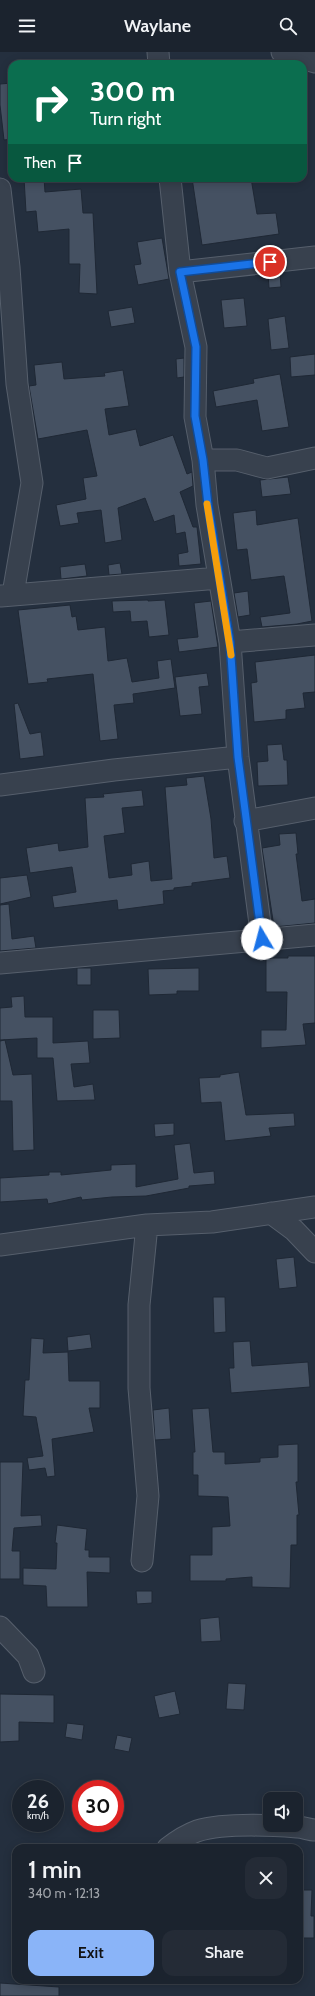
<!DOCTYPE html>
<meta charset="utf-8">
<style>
:root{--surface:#1b232e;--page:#242b36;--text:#f1f3f6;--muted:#a0a4aa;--line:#39404a;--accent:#8ab4f8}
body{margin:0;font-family:Cabin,sans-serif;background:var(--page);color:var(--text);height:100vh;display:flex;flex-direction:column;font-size:15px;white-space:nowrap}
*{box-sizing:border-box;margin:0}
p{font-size:13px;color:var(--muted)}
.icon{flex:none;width:22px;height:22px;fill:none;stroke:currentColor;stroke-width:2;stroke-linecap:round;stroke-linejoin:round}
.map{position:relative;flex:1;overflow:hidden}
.panel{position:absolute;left:12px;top:1792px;width:291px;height:140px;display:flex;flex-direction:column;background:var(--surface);border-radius:12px;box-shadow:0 2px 10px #0003,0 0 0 1px var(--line)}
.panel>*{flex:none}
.guide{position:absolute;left:8px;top:8px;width:299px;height:122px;border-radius:12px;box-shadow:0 2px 10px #0003,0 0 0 1px var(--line);background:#0b6e4f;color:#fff;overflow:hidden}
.controls{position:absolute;left:263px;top:1740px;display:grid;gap:8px}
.controls a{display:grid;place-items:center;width:40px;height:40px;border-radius:8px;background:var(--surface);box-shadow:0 2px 10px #0003,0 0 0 1px var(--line);font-size:20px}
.speed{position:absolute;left:12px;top:1728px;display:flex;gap:8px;font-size:20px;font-weight:700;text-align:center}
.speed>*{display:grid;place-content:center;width:52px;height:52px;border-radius:50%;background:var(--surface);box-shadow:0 2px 10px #0003,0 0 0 1px var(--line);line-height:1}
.speed small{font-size:10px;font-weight:400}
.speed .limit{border:6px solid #d22;background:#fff;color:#111}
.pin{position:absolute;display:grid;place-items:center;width:34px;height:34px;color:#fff;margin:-17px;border:2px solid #fff;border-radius:50%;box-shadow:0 1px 4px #0007}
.me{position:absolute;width:44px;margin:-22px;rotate:352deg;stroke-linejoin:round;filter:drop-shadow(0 0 3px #0008)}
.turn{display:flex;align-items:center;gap:14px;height:84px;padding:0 16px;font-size:18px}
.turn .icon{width:52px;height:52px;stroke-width:2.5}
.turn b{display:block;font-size:28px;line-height:34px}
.then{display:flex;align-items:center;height:38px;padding:0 16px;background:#0003;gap:8px;font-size:15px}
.round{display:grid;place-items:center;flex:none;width:42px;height:42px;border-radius:12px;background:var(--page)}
.summary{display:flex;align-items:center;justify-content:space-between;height:68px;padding:0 16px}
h1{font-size:24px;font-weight:600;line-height:30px}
.action{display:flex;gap:8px;margin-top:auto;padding:8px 16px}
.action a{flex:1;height:46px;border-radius:12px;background:var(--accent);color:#111;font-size:16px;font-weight:600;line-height:46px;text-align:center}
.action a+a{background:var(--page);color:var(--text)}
header{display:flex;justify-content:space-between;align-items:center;height:52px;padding:0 16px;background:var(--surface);font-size:18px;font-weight:600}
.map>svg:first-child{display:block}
.building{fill:#455162;stroke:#1f2835}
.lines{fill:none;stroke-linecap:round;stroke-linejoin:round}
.minor-casing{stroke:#565f6c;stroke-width:23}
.minor{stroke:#38414e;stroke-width:21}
.route-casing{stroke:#114b97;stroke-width:10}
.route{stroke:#1a73e8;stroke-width:7}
.slow{stroke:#f59e0b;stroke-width:7}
</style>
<header><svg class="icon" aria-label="menu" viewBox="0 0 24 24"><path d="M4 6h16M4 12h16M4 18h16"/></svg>Waylane<svg class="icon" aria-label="search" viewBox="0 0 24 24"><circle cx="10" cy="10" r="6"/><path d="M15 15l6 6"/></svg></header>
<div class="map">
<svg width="315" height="1944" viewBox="0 0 315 1944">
<rect width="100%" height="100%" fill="#242f3e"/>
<path class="building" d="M12,31V87L4,88L0,53V32Z
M24,126H44L45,140L81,137L83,161H93L97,242L79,241L80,212H69V177L38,180L36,159L26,160Z
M192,126H251L257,162L276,161L279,182L202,193Z
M162,186L169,227L138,233L134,213L141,212L137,190Z
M280,221L281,235L269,236L268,222Z
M244,246L247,274L224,276L221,248Z
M132,255L135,271L111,275L108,259Z
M285,264L289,296L271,298L268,267Z
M315,302V323L291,325L290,305Z
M184,306V325L177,326L176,307Z
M62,310L64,327L105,324L104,321L123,318L129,354L105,357L109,383L136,377L140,394L173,383L187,422L192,420L193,434L180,440L193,475H197L201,512L179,514L178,502L188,500L185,480L176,482L174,463L154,470L145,446L118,456L122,488L105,491L101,458L77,461L79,471L60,474L56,453L86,447L83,426L97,424L87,378L38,387L29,334L36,333L34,313Z
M280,322L289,375L262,379L257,348L216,355L213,339L254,331L253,327Z
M288,425L291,442L262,445L260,428Z
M256,458L257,473L298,466L312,569L297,572L262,575L260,565L290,561L284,524L251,528L247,497L237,498L233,461Z
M120,511L122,522L109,523L108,513Z
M85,512L87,524L61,527L60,515Z
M248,539L250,563L238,565L234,541Z
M148,548V549L165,548L169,583L149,585L147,569L131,570L130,559L113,560L112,549Z
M211,549L218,595L179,600L177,587L198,585L194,551Z
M70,553L72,565L76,564L78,578L105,575L108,609L127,606L132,630L159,626L157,609L171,607L175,636L133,642L134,651L114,653L118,687L100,689L93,622L47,627L48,630L28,632L18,558Z
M315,603V640L303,641L305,656L286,658V667L254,670L251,631L257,630L255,610Z
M207,621L209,634L199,635L202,662L180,664L175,625Z
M18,651L30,682L41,680L44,704L20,707L14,652Z
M282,692L284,708H287L288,733L258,734L257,710L268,709L267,693Z
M204,724L211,767L214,806L227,804L230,826L192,831V834L174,836V838L163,839L164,852L118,858L117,848L54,856L52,844L76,840L72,815L30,821L26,796L58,791L59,799L88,795L85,746L104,745L103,742L142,738L144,754L122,756L125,781L104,784L109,826L132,823L131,812L149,809L151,829L172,827L165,735L187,733L186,726Z
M296,781L298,802H296L302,849L315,847V871L274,875L262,796L280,793L279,782Z
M27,823L31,845L0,852V826Z
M9,852L12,887L34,884L36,896L0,899V853Z
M288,904H315V971L303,972L306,993L261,996V978H286L287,940H266V906H288Z
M77,916H91V933H77Z
M199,916V939H177V942L149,943L148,917Z
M24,944L25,965H53V991L88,989L90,1011L71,1012L74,1035L93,1032L95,1048L57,1049L53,1006H37V986L0,988V956L12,955L11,945Z
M93,958H119L120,986L93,987Z
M5,988L13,1023L32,1022L34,1098L13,1099L12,1049H0V989Z
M239,1020L246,1063L294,1061L295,1074L269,1076L271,1084L225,1089L221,1050L201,1051L199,1026L220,1025V1023Z
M174,1071V1083L155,1085L154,1072Z
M190,1091L194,1121L214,1119L215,1132L189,1134V1136L146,1144L112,1145L82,1148L81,1145L48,1152L47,1147L0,1150V1126L49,1123V1120H61V1123L111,1118V1113L136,1112V1135L178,1127L174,1093Z
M294,1205L297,1235L279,1237L276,1207Z
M213,1245H225L226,1280L214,1281Z
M90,1282L92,1296L68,1299L67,1285Z
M31,1286L44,1287L43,1301L68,1300L69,1329H100V1356H89L94,1380L52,1387L55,1424L47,1425L45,1416L29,1418L27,1406L43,1404L36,1365L23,1364L25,1328H29Z
M250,1289L252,1314L308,1310L310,1335L231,1341L229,1316H234L233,1290Z
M169,1356L171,1387L155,1388L153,1358Z
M209,1356L213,1400H225V1412L260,1410V1406L278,1405V1393L298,1392V1430H296L299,1463H297V1493H291L290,1536L252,1535V1525L226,1527V1529H190V1503H212V1475L230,1474L228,1445L198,1444V1423H193V1400H195L192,1357Z
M0,1410H23L21,1464L41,1463L42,1474L14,1476L12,1499H20V1527H0Z
M57,1473L87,1477L85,1498H89V1505H110V1521L87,1520L88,1555H47L46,1534L23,1533V1516L56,1517L57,1491H55Z
M136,1539H152V1551L137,1552Z
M219,1565L221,1589L201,1590L200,1567Z
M228,1631L246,1632L244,1658L226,1657Z
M175,1639L180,1662L159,1666L154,1644Z
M0,1642L54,1643V1671L19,1670V1689L0,1690Z
M67,1671L84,1673L82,1688L65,1685Z
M117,1683L132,1686L129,1700L114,1697Z
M299,1838H312L311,1864H314V1886H299Z
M0,1931L59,1935V1944H0Z"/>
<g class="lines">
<g class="minor-casing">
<path id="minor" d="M158,0L159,12
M282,0L315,10
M170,126L180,220L196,295L195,365L203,408L207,453L230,590L238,705L262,887
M0,137L9,215L17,332L32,431L13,542
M180,220L315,205
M203,408H237L267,416L315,406
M1,544L219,526
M230,590L315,583
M0,733L114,718L238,705
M245,769L315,756
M0,911L315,883
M271,1161L294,1178L315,1200
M0,1193L147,1173L212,1170L315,1155
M142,1509L148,1444L139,1336V1253L147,1173
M0,1575L28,1604L34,1620
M168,1796C177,1789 186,1783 197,1779C223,1771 270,1773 297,1775C303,1775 309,1778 315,1778"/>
</g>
<use href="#minor" class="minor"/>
</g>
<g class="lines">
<g class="route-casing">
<path id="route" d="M262,887L238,705L230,590L208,453L203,408L195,364L196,295L180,220L270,210"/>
</g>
<use href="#route" class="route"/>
<path class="slow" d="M207,452L231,603"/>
</g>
</svg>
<div class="controls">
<a><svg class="icon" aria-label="sound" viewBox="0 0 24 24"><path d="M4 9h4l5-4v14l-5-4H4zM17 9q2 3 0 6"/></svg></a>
</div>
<div class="speed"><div>26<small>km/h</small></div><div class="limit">30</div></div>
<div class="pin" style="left:270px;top:210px;background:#d93025"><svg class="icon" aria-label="arrive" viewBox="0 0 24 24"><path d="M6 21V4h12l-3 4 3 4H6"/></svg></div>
<svg class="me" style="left:262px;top:887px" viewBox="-20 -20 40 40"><circle r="19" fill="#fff"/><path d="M0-13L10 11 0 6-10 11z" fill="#1a73e8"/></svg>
<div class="guide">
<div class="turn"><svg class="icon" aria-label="right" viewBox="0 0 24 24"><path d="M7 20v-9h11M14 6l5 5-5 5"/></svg><div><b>300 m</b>Turn right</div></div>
<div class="then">Then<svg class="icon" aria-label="arrive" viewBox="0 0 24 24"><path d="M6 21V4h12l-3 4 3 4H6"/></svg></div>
</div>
<section class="panel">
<div class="summary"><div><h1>1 min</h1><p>340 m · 12:13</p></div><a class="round"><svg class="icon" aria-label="close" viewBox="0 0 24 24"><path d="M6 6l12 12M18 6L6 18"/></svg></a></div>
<div class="action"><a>Exit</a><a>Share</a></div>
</section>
</div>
